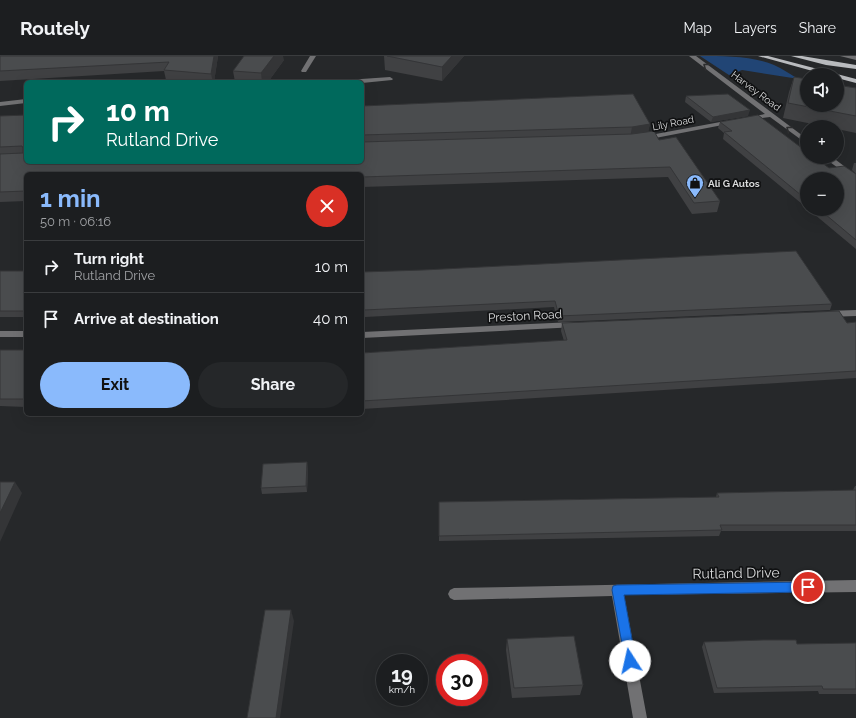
<!DOCTYPE html>
<meta charset="utf-8">
<style>
:root{--surface:#1c1e20;--page:#252729;--text:#f1f3f6;--muted:#a0a2a5;--line:#3a3c3e;--accent:#8abafc}
body{margin:0;font-family:Raleway,sans-serif;background:var(--page);color:var(--text);height:100vh;display:flex;flex-direction:column;font-size:15px;white-space:nowrap}
*{box-sizing:border-box;margin:0}
p{font-size:13px;color:var(--muted)}
.icon{flex:none;width:22px;height:22px;fill:none;stroke:currentColor;stroke-width:2;stroke-linecap:round;stroke-linejoin:round}
.map{position:relative;flex:1;overflow:hidden}
.side{position:absolute;left:24px;top:116px;width:340px;height:244px;display:flex;flex-direction:column;background:var(--surface);border-radius:6px;box-shadow:0 4px 16px #0002,0 0 0 1px var(--line)}
.side>*{flex:none}
.top-card{position:absolute;left:24px;top:24px;width:340px;height:84px;border-radius:6px;box-shadow:0 4px 16px #0002,0 0 0 1px var(--line);background:#00695c;color:#fff;overflow:hidden}
.buttons{position:absolute;left:800px;top:12px;display:grid;gap:8px}
.buttons a{display:grid;place-items:center;width:44px;height:44px;border-radius:50%;background:var(--surface);box-shadow:0 4px 16px #0002,0 0 0 1px var(--line);font-size:20px}
.speed{position:absolute;left:376px;top:598px;display:flex;gap:8px;font-size:20px;font-weight:700;text-align:center}
.speed>*{display:grid;place-content:center;width:52px;height:52px;border-radius:50%;background:var(--surface);box-shadow:0 4px 16px #0002,0 0 0 1px var(--line);line-height:1}
.speed small{font-size:10px;font-weight:400}
.speed .limit{border:6px solid #d22;background:#fff;color:#111}
.pin{position:absolute;display:grid;place-items:center;width:34px;height:34px;color:#fff;margin:-17px;border:2px solid #fff;border-radius:50%;box-shadow:0 1px 4px #0007}
.me{position:absolute;width:44px;margin:-22px;rotate:350deg;stroke-linejoin:round;filter:drop-shadow(0 0 3px #0008)}
.turn{display:flex;align-items:center;gap:14px;height:84px;padding:0 16px;font-size:18px}
.turn .icon{width:52px;height:52px;stroke-width:2.5}
.turn b{display:block;font-size:28px;line-height:34px}
.round{display:grid;place-items:center;flex:none;width:42px;height:42px;border-radius:21px;background:var(--page)}
.summary{display:flex;align-items:center;justify-content:space-between;height:68px;padding:0 16px}
h1{font-size:24px;font-weight:700;line-height:30px;color:var(--accent)}
.primary-button{display:flex;gap:8px;margin-top:auto;padding:8px 16px}
.primary-button a{flex:1;height:46px;border-radius:24px;background:var(--accent);color:#111;font-size:16px;font-weight:700;line-height:46px;text-align:center}
.primary-button a+a{background:var(--page);color:var(--text)}
ul{padding:0;list-style:none}
li{display:flex;align-items:center;gap:12px;height:52px;padding:0 16px;border-top:1px solid var(--line)}
li div{flex:1}
li b{display:block;font-size:15px}
li em{font-style:normal}
header{display:flex;align-items:center;gap:24px;box-sizing:border-box;height:56px;padding:0 20px;background:var(--surface);border-bottom:1px solid var(--line)}
header strong{font-size:19px}
nav{display:flex;gap:22px;margin-inline-start:auto;font-size:14px}
.map>svg:first-child{display:block}
.green{fill:#214575}
.lines{fill:none;stroke-linecap:round;stroke-linejoin:round}
.minor{fill:#717173;fill-rule:evenodd}
.major{fill:#babcbf;fill-rule:evenodd}
.wall{fill:#404143}
.shaded-wall{fill:#343537}
.building{fill:#4a4c4e;stroke:#343537}
.oneway{stroke:#2d2e2f}
.route{fill:#1a73e8;stroke:#114b97}
.labels{text-anchor:middle;dominant-baseline:central;stroke-width:3.5;stroke-linejoin:round;paint-order:stroke}
.far-street-label{font-size:10px;fill:#d9dadb;stroke:#101112}
.far-poi-label{font-size:10px;font-weight:bold;fill:#d9dadb;stroke:#101112;text-anchor:start}
.street-label{font-size:12px;fill:#d9dadb;stroke:#101112}
.near-street-label{font-size:14px;fill:#d9dadb;stroke:#101112}
</style>
<header>
<strong>Routely</strong>
<nav><a>Map</a><a>Layers</a><a>Share</a></nav>
</header>
<div class="map">
<svg width="856" height="662" viewBox="0 0 856 662">
<rect width="100%" height="100%" fill="#26282a"/>
<path class="green" d="M700,0C724,0 752,0 774,9C783,13 791,19 799,23L742,14L729,19Z"/>
<g class="lines">
<path class="minor" d="M310,0H316L306,16H302L301,15Z
M689,0H696L807,83V88L770,61L745,64V62L765,58Z
M840,0H856V4Z
M390,21L393,23L392,24L362,27L344,26L347,24Z
M26,43V47L0,50V46Z
M731,64L734,66L733,67L645,84L641,82L645,80Z
M823,101H832L856,119V125Z
M856,254V260L828,261L823,258L828,255Z
M574,266L577,267L579,269L577,271L362,282V276Z
M0,275H26V281H0Z
M856,524V536L624,539L647,662H633L612,540L454,544L450,542L448,538L450,534L454,532Z"/>
<path class="major" d="M758,0H768L856,23V27L837,22V19H827Z
M791,0H802L856,9V13L826,9Z"/>
</g>
<path class="wall" d="M0,0H218L214,26H192L166,24L164,15L0,25Z
M384,0H464L442,25L385,14Z
M284,4L268,26H235L233,15Z
M794,21L856,32V77L837,73V71H827L783,62L789,36Z
M686,40L748,60L711,66L685,46Z
M362,50L650,68L648,75L659,84L720,145L717,156L692,158L668,121L362,131V118H26V145L0,146V60L362,106Z
M720,66L829,112L856,118V193L808,153H837L807,123V152L723,83L724,77L718,72Z
M854,107H856V118L852,114Z
M0,215H26V261H0Z
M362,216L832,248L830,254L558,266L554,251L365,261V262H362Z
M856,266V322L362,353V297L564,285L561,275L562,267H847Z
M0,294H26V351L0,350Z
M308,412L307,436L262,438L261,432Z
M855,430H856V475H721L719,480L439,485V446L716,441L717,437L853,434Z
M507,583L583,629L580,639L512,642L506,594Z
M704,586L797,588L856,587V638H819L818,635L714,637L702,591Z"/>
<path class="shaded-wall" d="M214,0H218L214,26H213L211,18Z
M274,0H283L284,4L268,26H262L261,17Z
M452,0H464L442,25V11Z
M750,54L748,60L711,66L713,61Z
M650,68L648,78L630,82L632,71Z
M307,406L308,412L307,436L306,430Z
M15,426L22,437L0,486V457Z
M291,554L294,565L280,662H276Z"/>
<path class="building" d="M0,0H214L211,18L164,14L169,6L0,15Z
M244,0H274L261,17L233,15Z
M387,0H452L442,11Z
M794,21L807,23V49H837V29L856,32V60L788,47Z
M633,38L650,68L632,71L362,79V50Z
M728,38L750,54L713,61L686,40Z
M26,59V106H362V86L632,78L654,75L659,84L676,81L720,145L694,147L670,111L362,121V118H26V135L0,136V98L23,97V92L22,90L0,91V60Z
M758,59L807,96V101H814L829,112L844,110L856,118V184L819,153H837V123H807V144L724,76L732,75L720,66Z
M796,195L832,248L559,260L555,245L364,254V256H362V216L423,214Z
M0,215H26V255H0Z
M839,255L847,267L856,266V315L362,345V297L567,284L562,267Z
M0,294H26V343H0Z
M307,406L306,430L261,432L263,408Z
M0,426H15L0,457Z
M856,434V469H720L722,474L439,480V446L719,441L717,437Z
M265,554H291L276,662H247Z
M574,580L583,629L514,632L507,583Z
M763,584H796L797,588L856,587V633H823L822,630L717,632L704,586Z"/>
<defs><path id="oneway-chevron" d="M-2-3.5L2.5 0L-2 3.5" fill="none" stroke-width="1.6" stroke-linecap="round" stroke-linejoin="round"/></defs>
<g class="oneway">
<use href="#oneway-chevron" transform="translate(706 10) rotate(-143)"/>
<use href="#oneway-chevron" transform="translate(789 73) rotate(-143)"/>
</g>
<path class="route" d="M808,526L812,527L814,531L812,534L808,536L624,539L636,605L634,609L630,611L626,609L612,534L613,530L617,529Z"/>
<defs>
<g id="shop-pin" transform="scale(0.9)"><path d="M0 17L-7.5 6A9.5 9.5 0 1 1 7.5 6Z" fill="#8abafc" stroke="#101112"/><path d="M-5-2.5h2.3a2.7 3.5 0 0 1 5.4 0H5L5.5 6h-11ZM-1.5-2.5h3a1.5 2.3 0 0 0-3 0Z" fill="#111"/></g>
</defs>
<g fill-rule="evenodd">
<use href="#shop-pin" x="695" y="127"/>
</g>
<g class="labels">
<g class="far-street-label">
<text transform="translate(756 35) rotate(37)">Harvey Road</text>
<text transform="translate(673 67) rotate(-11)">Lily Road</text>
</g>
<g class="far-poi-label">
<text x="708" y="127">Ali G Autos</text>
</g>
<g class="street-label">
<text transform="translate(525 260) rotate(-3)">Preston Road</text>
</g>
<g class="near-street-label">
<text transform="translate(736 517) rotate(-1)">Rutland Drive</text>
</g>
</g>
</svg>
<div class="buttons">
<a><svg class="icon" aria-label="sound" viewBox="0 0 24 24"><path d="M4 9h4l5-4v14l-5-4H4zM17 9q2 3 0 6"/></svg></a>
<a>+</a>
<a>−</a>
</div>
<div class="speed"><div>19<small>km/h</small></div><div class="limit">30</div></div>
<div class="pin" style="left:808px;top:531px;background:#d93025"><svg class="icon" aria-label="arrive" viewBox="0 0 24 24"><path d="M6 21V4h12l-3 4 3 4H6"/></svg></div>
<svg class="me" style="left:630px;top:605px" viewBox="-20 -20 40 40"><circle r="19" fill="#fff"/><path d="M0-13L10 11 0 6-10 11z" fill="#1a73e8"/></svg>
<div class="top-card">
<div class="turn"><svg class="icon" aria-label="right" viewBox="0 0 24 24"><path d="M7 20v-9h11M14 6l5 5-5 5"/></svg><div><b>10 m</b>Rutland Drive</div></div>
</div>
<section class="side">
<div class="summary"><div><h1>1 min</h1><p>50 m · 06:16</p></div><a class="round" style="background:#d93025;color:#fff"><svg class="icon" aria-label="close" viewBox="0 0 24 24"><path d="M6 6l12 12M18 6L6 18"/></svg></a></div>
<ul>
<li><svg class="icon" aria-label="right" viewBox="0 0 24 24"><path d="M7 20v-9h11M14 6l5 5-5 5"/></svg><div><b>Turn right</b><p>Rutland Drive</p></div><em>10 m</em></li>
<li><svg class="icon" aria-label="arrive" viewBox="0 0 24 24"><path d="M6 21V4h12l-3 4 3 4H6"/></svg><div><b>Arrive at destination</b></div><em>40 m</em></li>
</ul>
<div class="primary-button"><a>Exit</a><a>Share</a></div>
</section>
</div>
